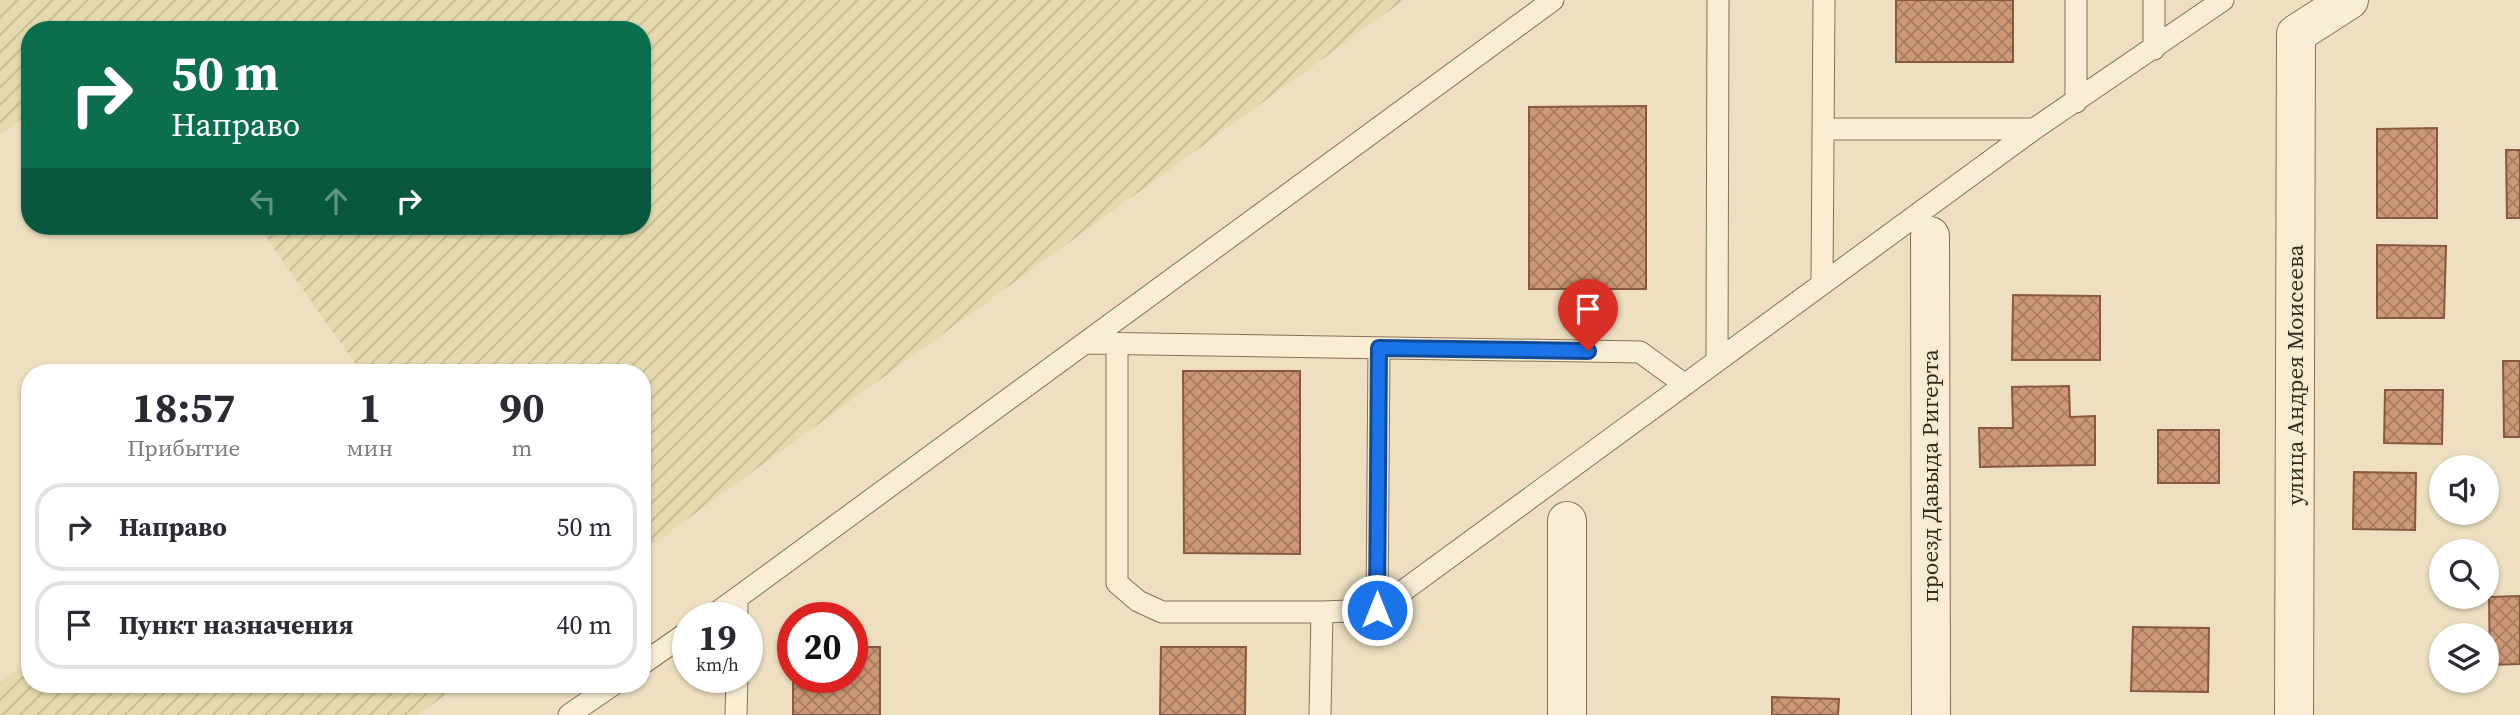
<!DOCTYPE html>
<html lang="ru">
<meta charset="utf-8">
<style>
:root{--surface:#fff;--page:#f7f7f7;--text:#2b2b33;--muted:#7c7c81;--line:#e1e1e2}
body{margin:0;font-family:"Source Serif 4",serif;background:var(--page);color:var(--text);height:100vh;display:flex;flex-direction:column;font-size:26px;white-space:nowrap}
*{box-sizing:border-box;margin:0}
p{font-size:23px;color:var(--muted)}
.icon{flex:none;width:38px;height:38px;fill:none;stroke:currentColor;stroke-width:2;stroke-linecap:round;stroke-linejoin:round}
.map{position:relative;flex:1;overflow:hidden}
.side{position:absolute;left:21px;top:364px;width:630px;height:329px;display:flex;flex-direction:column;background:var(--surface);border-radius:28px;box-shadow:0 2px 5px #0004}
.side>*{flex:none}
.hud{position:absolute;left:21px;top:21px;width:630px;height:214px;border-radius:28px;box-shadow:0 2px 5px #0004;background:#0b6e4f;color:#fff;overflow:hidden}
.fabs{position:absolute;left:2429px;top:455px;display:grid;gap:14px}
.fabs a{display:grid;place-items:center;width:70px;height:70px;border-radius:50%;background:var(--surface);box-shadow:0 2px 5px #0004;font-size:35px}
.speed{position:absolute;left:672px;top:602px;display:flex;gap:14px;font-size:35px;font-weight:700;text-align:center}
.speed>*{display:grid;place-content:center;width:91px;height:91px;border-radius:50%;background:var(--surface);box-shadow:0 2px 5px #0004;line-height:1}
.speed small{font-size:18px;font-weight:400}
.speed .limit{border:10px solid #d22;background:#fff;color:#111}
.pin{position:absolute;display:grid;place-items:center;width:60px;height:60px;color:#fff;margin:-72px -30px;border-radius:50% 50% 50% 0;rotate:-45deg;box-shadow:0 0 7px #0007}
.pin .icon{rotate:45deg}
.me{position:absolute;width:77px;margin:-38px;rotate:0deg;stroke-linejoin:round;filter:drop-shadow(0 0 5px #0008)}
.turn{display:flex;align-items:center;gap:24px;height:147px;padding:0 35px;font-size:32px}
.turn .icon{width:91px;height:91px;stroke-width:2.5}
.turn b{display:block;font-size:49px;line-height:60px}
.lanes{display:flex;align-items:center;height:66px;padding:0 35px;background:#0003;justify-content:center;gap:35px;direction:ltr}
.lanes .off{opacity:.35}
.eta{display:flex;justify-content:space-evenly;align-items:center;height:119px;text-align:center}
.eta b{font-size:42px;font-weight:700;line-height:49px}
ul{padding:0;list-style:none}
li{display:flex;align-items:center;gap:21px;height:88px;margin:0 14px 10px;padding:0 21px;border:4px solid var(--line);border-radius:28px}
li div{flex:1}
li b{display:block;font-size:26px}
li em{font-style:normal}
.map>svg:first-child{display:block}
.farmland{fill:url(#farmland-furrows)}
.building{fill:url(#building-cross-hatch);stroke:#88593e;stroke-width:2}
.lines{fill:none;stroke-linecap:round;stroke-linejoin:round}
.lane-casing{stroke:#887058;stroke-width:23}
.street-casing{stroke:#887058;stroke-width:40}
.lane{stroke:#f9edd4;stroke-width:21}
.street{stroke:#f9edd4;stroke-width:38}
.route-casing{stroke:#114b97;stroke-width:18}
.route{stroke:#1a73e8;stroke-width:12}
.labels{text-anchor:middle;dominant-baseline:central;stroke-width:5;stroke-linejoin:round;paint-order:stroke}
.street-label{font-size:23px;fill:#38291d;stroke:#f6ead1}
</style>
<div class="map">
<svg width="2520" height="715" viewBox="0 0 2520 715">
<defs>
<pattern id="farmland-furrows" width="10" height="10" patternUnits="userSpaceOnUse" patternTransform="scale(1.75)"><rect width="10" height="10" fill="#e4daae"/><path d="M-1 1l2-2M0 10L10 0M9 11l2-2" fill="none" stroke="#c4bb95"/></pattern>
<pattern id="building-cross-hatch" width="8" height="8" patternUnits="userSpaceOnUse" patternTransform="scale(1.75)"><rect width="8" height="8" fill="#cd9876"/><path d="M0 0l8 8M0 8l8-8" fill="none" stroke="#a77c60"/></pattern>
</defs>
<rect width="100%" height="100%" fill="#eedfc1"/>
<path class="farmland" d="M0,0H1404L642,552V373H362L258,226H642V30H30V113L0,134Z
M30,661V684H460L418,715H0V683Z"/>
<path class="building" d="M1896,0H2013V62H1896Z
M1646,106V289H1529V107Z
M2437,128V218H2377V129Z
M2506,150H2520V218H2507Z
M2377,245L2446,246L2444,318H2377Z
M2013,295L2100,296V360H2012Z
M2503,361H2520V437H2504Z
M1183,371H1300V554L1184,553Z
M2069,386L2070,417L2095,416V465L1980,467L1979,428H2013L2012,387Z
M2385,390H2443L2442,444L2384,443Z
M2158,430H2219V483H2158Z
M2354,472L2416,473L2415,530L2353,529Z
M2520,596V664L2490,665L2489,597Z
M2133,627L2209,628L2208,692L2131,691Z
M852,647H880V715H793V677H852Z
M1161,647H1246L1245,715H1160Z
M1772,697L1839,699L1838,715H1772Z"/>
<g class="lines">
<g class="lane-casing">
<path id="lane" d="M2154,49V0
M2076,102V0
M1823,129H2034
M1822,282L1824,0
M1086,343L1640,352L1684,384
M1117,344V583L1138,601L1162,612H1322
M1717,360L1718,0
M1377,610L1379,348
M709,618L737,598
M737,618V598L1553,0
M642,664L688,632
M569,715L614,684
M736,715L737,677
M1320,715L1322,612L1377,610L2034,129L2223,0"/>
</g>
<g class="street-casing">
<path id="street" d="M1930,236L1931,715
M1567,715V521
M2294,715L2296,34L2349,0"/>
</g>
<use href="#lane" class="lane"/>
<use href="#street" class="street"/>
</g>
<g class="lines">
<g class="route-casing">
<path id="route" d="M1377,610L1379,348L1588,351"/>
</g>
<use href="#route" class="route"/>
</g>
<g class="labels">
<g class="street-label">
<text transform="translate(2295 375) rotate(-90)">улица Андрея Моисеева</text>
<text transform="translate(1930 476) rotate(-90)">проезд Давыда Ригерта</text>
</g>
</g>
</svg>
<div class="fabs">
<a><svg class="icon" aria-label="sound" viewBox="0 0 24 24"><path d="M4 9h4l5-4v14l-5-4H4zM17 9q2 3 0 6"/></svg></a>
<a><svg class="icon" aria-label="search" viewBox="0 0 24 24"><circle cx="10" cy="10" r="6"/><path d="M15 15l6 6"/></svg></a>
<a><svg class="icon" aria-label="layers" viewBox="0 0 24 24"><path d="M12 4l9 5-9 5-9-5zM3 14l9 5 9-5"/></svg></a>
</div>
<div class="speed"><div>19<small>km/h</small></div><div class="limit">20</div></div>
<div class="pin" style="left:1588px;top:351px;background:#d93025"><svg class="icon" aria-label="arrive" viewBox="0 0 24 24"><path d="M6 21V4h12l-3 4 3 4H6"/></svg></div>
<svg class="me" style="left:1377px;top:610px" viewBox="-20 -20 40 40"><circle r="17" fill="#1a73e8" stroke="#fff" stroke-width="3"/><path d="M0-11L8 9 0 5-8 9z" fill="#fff"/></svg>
<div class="hud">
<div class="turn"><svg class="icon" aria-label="right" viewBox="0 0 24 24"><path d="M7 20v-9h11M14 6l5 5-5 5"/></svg><div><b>50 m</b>Направо</div></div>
<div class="lanes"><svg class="icon off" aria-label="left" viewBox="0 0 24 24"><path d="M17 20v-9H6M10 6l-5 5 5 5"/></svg><svg class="icon off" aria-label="ahead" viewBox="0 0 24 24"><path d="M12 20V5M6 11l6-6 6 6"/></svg><svg class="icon" aria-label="right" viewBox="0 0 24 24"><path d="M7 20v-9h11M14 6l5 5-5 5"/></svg></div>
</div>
<section class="side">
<div class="eta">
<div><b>18:57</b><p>Прибытие</p></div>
<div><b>1</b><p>мин</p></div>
<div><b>90</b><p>m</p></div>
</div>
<ul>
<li><svg class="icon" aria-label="right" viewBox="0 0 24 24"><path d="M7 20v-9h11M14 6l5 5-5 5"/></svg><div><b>Направо</b></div><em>50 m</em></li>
<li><svg class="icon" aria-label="arrive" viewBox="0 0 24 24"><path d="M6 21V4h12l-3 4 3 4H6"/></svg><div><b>Пункт назначения</b></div><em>40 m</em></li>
</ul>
</section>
</div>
